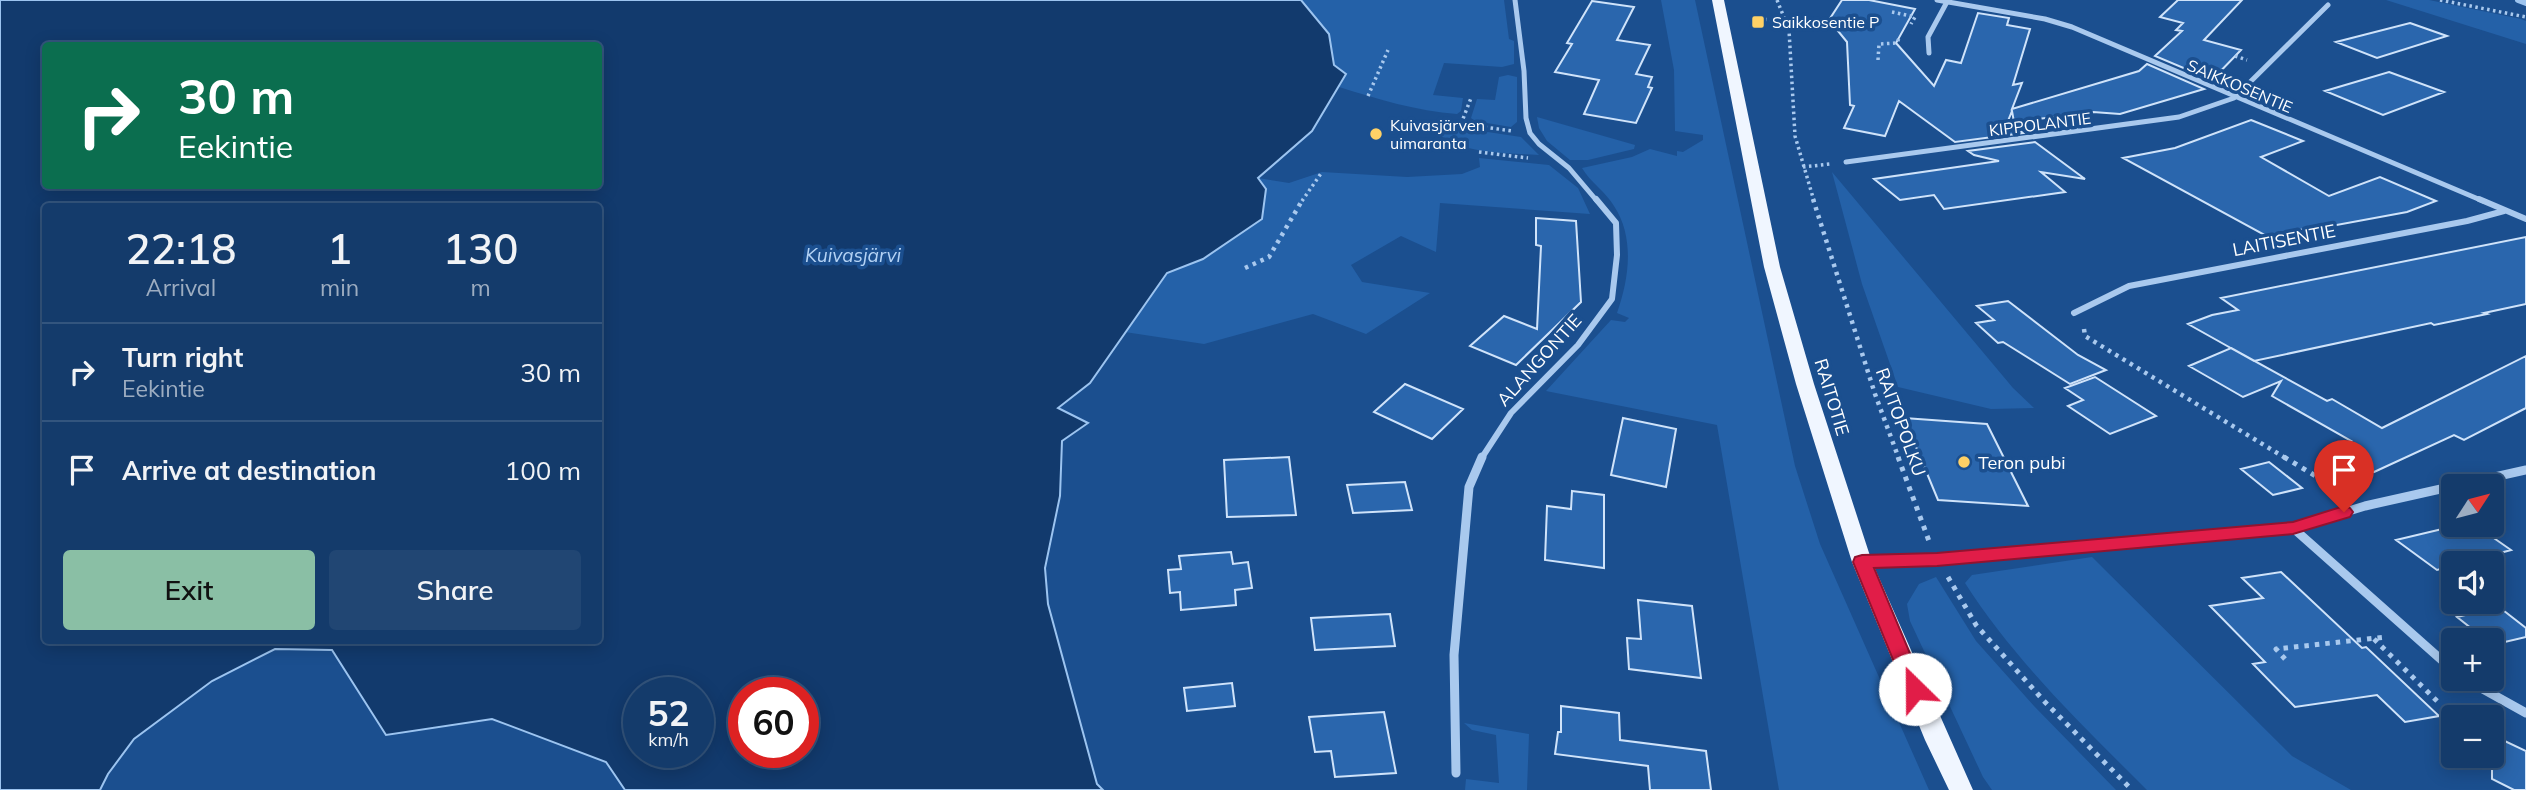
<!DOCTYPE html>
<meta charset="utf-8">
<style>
:root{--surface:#143b6b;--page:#214673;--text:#f1f3f6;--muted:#9dadc1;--line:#33557e;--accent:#8abfa5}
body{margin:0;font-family:Mulish,sans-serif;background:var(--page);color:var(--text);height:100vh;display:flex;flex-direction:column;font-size:26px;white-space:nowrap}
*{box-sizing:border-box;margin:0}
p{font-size:23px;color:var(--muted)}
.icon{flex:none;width:38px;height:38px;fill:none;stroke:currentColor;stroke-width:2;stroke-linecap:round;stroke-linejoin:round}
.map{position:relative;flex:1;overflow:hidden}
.drawer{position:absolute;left:42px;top:203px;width:560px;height:441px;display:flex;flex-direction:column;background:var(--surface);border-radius:7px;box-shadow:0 4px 18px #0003,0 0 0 2px var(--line)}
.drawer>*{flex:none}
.top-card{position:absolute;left:42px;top:42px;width:560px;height:147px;border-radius:7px;box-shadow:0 4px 18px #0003,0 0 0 2px var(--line);background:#0b6e4f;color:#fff;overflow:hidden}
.needle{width:46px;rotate:54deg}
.tools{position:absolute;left:2441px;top:474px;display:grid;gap:14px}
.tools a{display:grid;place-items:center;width:63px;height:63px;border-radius:7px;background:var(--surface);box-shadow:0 4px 18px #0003,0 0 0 2px var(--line);font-size:35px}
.speed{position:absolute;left:623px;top:677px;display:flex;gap:14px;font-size:35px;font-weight:700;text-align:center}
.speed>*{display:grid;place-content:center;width:91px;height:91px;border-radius:50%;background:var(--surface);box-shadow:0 4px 18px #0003,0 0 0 2px var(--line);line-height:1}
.speed small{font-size:18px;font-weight:400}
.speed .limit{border:10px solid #d22;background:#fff;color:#111}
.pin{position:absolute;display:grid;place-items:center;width:60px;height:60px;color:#fff;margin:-72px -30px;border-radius:50% 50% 50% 0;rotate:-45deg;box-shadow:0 0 7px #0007}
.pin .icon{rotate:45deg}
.me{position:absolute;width:77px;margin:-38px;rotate:337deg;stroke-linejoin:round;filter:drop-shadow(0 0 5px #0008)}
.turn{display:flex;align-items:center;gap:24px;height:147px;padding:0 21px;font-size:32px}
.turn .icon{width:91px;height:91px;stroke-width:2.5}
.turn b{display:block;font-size:49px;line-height:60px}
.eta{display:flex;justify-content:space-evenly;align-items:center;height:119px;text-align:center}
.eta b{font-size:42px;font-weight:600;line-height:49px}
.cta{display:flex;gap:14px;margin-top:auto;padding:14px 21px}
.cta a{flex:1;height:80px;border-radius:7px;background:var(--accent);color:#111;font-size:28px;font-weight:600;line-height:80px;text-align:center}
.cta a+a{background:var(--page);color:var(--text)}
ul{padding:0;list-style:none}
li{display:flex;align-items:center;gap:21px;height:98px;padding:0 21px;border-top:2px solid var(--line)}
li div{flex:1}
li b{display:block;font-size:26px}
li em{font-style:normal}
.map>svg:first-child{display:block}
.green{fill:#2461a8}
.water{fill:#123a6d;stroke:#9cc4f0;stroke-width:2;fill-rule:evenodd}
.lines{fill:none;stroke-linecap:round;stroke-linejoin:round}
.stream{stroke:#9cc4f0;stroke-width:6}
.building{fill:#2a66ad;stroke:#cfe3fa;stroke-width:2}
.path-far2{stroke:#a9c9ee;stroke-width:3.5;stroke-dasharray:2.5 3.5;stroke-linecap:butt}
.path-far1{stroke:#a9c9ee;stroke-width:4.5;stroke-dasharray:3.5 5;stroke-linecap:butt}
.path{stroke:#a9c9ee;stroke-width:5;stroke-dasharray:4.5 6;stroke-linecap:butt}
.minor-far2{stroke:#a9c9ee;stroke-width:5}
.minor-far1{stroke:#a9c9ee;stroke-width:6}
.minor{stroke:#a9c9ee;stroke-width:9}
.primary{fill:#f0f6ff;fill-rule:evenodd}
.route{fill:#e11d48;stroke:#92132f;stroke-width:2}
.poi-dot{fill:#ffd166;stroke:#1b4f8f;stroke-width:2.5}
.labels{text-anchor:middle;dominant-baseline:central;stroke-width:7;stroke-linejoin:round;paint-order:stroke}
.far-poi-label{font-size:16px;fill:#fff;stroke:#1b4f8f;text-anchor:start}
.far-street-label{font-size:16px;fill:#fff;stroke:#1b4f8f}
.street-label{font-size:18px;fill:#fff;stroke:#1b4f8f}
.poi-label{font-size:18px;fill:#fff;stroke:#1b4f8f;text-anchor:start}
.water-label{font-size:19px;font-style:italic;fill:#b5d3f5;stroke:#1b4f8f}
</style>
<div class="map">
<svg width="2526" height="790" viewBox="0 0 2526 790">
<rect width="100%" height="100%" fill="#1b4f8f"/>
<path class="green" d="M1301,0H1504L1509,39L1514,41V64L1502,67L1444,63L1433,95L1463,98L1461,111L1457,114C1417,111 1377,99 1339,87L1345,74L1334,66L1329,34Z
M1661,0H1695L1795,466L1820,544L1929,790H1779L1717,425L1546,391L1611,320L1625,322L1629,318L1617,313C1629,279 1635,238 1614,206C1606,192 1590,182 1582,168L1632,157L1650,149L1677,156V151L1683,152L1703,140V135L1675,131L1674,70Z
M2386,0H2429L2521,19L2526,21V44Z
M1508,75L1517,77V122L1511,127L1475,121L1471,118L1477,99L1495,100L1499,77Z
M1537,117L1635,145L1634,149L1588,160H1570L1547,141L1539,128Z
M1454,127L1521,137L1539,155C1508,153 1466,154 1441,136L1444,128Z
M1479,158L1549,165L1578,188L1590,214L1440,203L1436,252L1401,236L1351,265L1362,282L1430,293L1366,334L1313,314L1204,344L1125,332L1167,273L1203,259L1258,178L1289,183L1322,172L1407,177L1462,174L1480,167Z
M1832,172L2013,388L2034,408L1991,409L1898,387L1862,284Z
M2092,557L2292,756L2351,790H2147C2082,725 2015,661 1965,583L1972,575Z
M1936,577L1976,641L2034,706L2116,790H1992L1983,777L1910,621L1907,604L1919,584Z
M1464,723L1529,734L1527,790H1465L1466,779L1499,783L1496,735L1472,730Z"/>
<path class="water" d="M0,0H1301L1329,34L1334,65L1346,74L1312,131L1258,178L1266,189L1262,219L1203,259L1167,273L1090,383L1058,408L1088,423L1062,441L1060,496L1045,568L1048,604L1097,784L1103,790H625L606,762L492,719L386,735L332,650L275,649L212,681L134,739L108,774L100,790H0ZM46,46H598V186H46ZM46,206H598V640H46ZM639,693H698V752H639ZM803,693V752H744V693Z"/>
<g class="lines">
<path class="stream" d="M2518,0L2526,3"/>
</g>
<path class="building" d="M1842,0H1869L1915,9L1896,43L1934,86L1946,60L1961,63L1978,13L2009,18L2007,25L2030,29L2013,85L2022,83L2012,109L2139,71L2147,64L2204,89L2120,114L2093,112L2014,122L2012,111L2008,121L2023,133L1955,142L1899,101L1885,136L1844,128L1854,106L1850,105L1847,42L1829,20Z
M2178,0H2242L2204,40L2241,50L2212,80L2155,56L2182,31L2176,30L2183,23L2160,17Z
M1592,1L1634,7L1617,40L1650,45L1636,74L1652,77L1648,87L1652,88L1636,123L1584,114L1599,80L1555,72L1572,44L1567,43Z
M2410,23L2447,36L2377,58L2336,42Z
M2389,72L2444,92L2383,115L2325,91Z
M2251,120L2303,141L2261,157L2329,196L2380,177L2436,201L2407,212L2315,229L2311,227L2270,238L2123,158L2175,148Z
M2035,142L2085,179L2041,172L2065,192L1944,209L1934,195L1900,200L1874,179L1999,161L1974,155L1968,151Z
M1536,218L1576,221L1581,302L1516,365L1470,346L1504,316L1537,329L1541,246L1536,245Z
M2526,237V304L2484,313L2487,314L2434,325L2431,323L2254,361L2188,324L2212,315L2238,310L2221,298Z
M2008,301L2078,355L2106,370L2070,384L2003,342L1998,343L1976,323L1994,320L1977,306Z
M2231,348L2327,401L2332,399L2382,428L2526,356V408L2464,440L2454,435L2374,472L2335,448L2351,441L2272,396L2281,381L2243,397L2189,366Z
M2095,377L2156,416L2110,434L2068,406L2083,400L2065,388Z
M1405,384L1463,409L1432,439L1374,412Z
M1623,418L1676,429L1666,487L1611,475Z
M1904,418L1987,424L2028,506L1938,500Z
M1289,457L1296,515L1227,517L1224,460Z
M2269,462L2302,488L2273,495L2241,469Z
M1405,482L1412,510L1353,513L1347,485Z
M1572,491L1604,495V568L1545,560L1547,506L1571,509Z
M2459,525H2475L2511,550L2437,570L2396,540Z
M1231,552L1233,564L1248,562L1252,588L1235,590L1236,605L1181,610L1180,592L1170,593L1168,570L1181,569L1179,556Z
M2281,572L2362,648L2366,647L2439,716L2405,722L2377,695L2295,707L2253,664L2265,662L2210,606L2263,598L2242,578Z
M1638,600L1692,606L1701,678L1629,669L1627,638L1641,639Z
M2499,607L2526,628V637L2492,645V640H2486L2457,617Z
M1390,614L1395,646L1315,650L1311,618Z
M1232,683L1235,706L1187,711L1184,688Z
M1561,706L1619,713L1620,740L1706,751L1711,790H1650L1648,766L1555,754L1558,732H1561Z
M1384,712L1396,773L1335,777L1331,751L1315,752L1309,717Z
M2492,735L2526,751V790H2514L2492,779Z"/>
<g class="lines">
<path class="path-far2" d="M1777,0L1789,30L1795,136L1814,201
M2440,0L2526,17
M1892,12L1915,17L1911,24
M1758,19L1786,21
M2235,56L2247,60
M1878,60L1879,44L1897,43L1899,38
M1368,96L1388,50
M1449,122L1512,131
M1461,124L1471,98
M1479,152L1528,158
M1803,167L1830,164
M1302,201L1322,172"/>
<path class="path-far1" d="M1813,199L1875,394L1899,459
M1245,268L1269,257L1303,199
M2084,329L2085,336L2287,459"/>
<path class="path" d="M1898,457L1929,541
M2284,457L2344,493
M1948,577L1976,625L2044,701L2132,790
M2374,639L2438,702
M2285,659L2276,649L2386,637"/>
<path class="minor-far2" d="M1515,0L1524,71L1526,118L1530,133L1539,144L1569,168L1597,201
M1937,0L2045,19L2072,27L2483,201
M1929,53L1928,37L1948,0
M1846,162L2179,117L2234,98L2328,5"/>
<path class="minor-far1" d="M2479,199L2526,219
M2074,313L2129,286L2467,221L2504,211
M1481,459L1511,413L1578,345L1612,299L1617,255L1616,223L1596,199"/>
<path class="minor" d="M2293,528L2454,671
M1863,562L1937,560L2293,528L2365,506L2526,470
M2465,679L2526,713
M1456,773L1454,655L1469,487L1482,457"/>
<path class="primary" d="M1712,0H1724L1780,267L1814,384L1872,562L1973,790H1949L1925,740L1852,562L1796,384L1764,267Z"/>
</g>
<path class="route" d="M2344,506L2350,508L2353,512L2350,517L2293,534L1937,566L1874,568L1925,689L1922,695L1915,697L1908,695L1905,689L1853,562L1855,557L1862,555L1937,553L2293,522Z"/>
<g class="poi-dot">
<rect x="1751" y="15" width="14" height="14" rx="3.5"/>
<circle cx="1376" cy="134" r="7"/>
<circle cx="1964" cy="462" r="7"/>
</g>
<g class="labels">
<g class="far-poi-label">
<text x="1772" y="22">Saikkosentie P</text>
<text x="1390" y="125">Kuivasjärven<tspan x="1390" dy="18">uimaranta</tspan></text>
</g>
<g class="far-street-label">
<text transform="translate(2240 86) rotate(23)">SAIKKOSENTIE</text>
<text transform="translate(2040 124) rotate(-7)">KIPPOLANTIE</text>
</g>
<g class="street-label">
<text transform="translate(2284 240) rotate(-11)">LAITISENTIE</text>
<text transform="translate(1539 360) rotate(-48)">ALANGONTIE</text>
<text transform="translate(1832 397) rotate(73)">RAITOTIE</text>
<text transform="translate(1901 422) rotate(70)">RAITOPOLKU</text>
</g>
<g class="poi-label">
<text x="1978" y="462">Teron pubi</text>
</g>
<g class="water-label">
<text x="853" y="255">Kuivasjärvi</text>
</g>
</g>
</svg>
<div class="tools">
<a><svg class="needle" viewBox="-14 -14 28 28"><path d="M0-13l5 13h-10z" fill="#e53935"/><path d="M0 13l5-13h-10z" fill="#9dadc1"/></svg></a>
<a><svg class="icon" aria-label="sound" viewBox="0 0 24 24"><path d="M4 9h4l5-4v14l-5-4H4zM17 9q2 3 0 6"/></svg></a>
<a>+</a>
<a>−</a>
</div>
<div class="speed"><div>52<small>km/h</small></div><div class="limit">60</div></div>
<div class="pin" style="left:2344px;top:512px;background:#d93025"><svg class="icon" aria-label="arrive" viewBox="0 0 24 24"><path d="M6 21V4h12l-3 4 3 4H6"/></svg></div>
<svg class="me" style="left:1915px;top:689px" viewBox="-20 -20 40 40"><circle r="19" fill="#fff"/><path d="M0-13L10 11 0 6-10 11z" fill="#e11d48"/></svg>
<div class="top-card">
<div class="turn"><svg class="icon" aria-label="right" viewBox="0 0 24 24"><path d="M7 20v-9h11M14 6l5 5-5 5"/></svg><div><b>30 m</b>Eekintie</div></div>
</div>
<section class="drawer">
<div class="eta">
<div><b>22:18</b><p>Arrival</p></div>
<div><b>1</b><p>min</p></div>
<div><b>130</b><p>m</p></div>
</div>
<ul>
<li><svg class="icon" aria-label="right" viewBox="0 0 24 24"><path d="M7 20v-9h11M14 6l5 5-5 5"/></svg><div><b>Turn right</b><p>Eekintie</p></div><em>30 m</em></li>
<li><svg class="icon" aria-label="arrive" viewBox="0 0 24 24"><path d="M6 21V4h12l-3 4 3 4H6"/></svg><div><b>Arrive at destination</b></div><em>100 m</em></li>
</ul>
<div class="cta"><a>Exit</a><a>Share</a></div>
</section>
</div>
